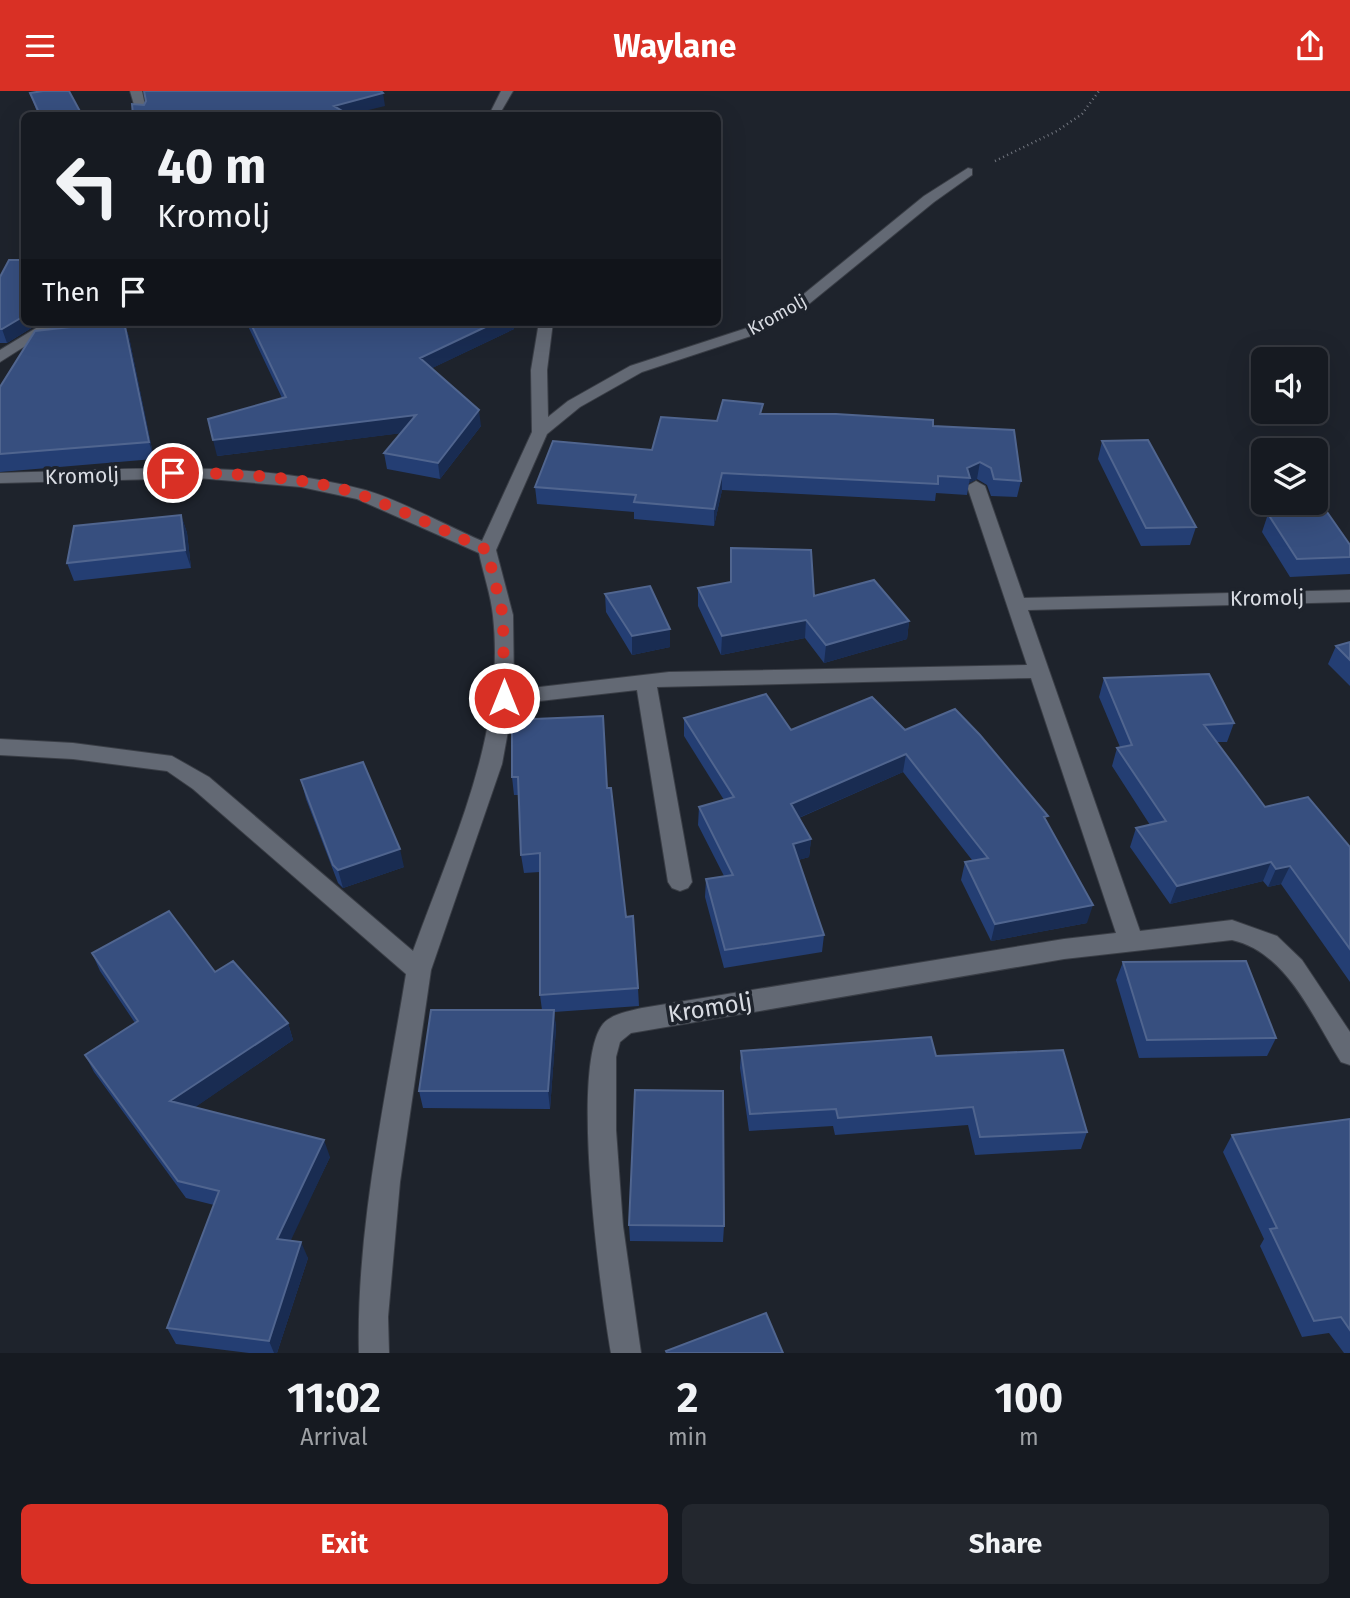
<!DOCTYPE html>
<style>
:root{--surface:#161a21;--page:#23272e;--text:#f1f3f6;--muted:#9ea1a5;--line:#35383f;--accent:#d93025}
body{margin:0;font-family:"Fira Sans",sans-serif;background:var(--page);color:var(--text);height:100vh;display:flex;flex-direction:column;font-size:26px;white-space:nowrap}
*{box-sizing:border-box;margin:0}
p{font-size:23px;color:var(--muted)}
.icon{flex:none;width:38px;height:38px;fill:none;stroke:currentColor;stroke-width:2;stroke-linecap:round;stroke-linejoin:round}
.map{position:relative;height:1262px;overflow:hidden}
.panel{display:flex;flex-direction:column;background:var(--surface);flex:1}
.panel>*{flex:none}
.guide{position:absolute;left:21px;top:21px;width:700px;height:214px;border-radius:10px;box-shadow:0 7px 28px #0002,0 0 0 2px var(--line);background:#161a21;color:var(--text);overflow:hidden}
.controls{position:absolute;left:1251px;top:256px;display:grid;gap:14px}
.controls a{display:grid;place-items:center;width:77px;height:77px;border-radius:10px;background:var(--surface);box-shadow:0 7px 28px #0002,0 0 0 2px var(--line);font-size:35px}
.pin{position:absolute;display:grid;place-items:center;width:60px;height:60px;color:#fff;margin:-30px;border:4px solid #fff;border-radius:50%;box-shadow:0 2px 7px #0007}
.me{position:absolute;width:77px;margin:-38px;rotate:0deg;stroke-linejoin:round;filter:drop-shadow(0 0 5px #0008)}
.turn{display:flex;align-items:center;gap:24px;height:147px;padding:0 21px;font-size:32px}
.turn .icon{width:91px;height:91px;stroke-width:2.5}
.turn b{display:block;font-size:49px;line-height:60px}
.then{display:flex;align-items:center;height:66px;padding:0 21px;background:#0003;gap:14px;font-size:26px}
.eta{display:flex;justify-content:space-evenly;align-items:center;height:119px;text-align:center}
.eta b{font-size:42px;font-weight:700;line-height:49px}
.cta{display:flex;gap:14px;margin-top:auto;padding:14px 21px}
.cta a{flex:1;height:80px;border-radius:10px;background:var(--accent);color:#fff;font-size:28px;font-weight:700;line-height:80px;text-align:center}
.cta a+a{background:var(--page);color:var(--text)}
header{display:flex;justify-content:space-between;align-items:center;height:91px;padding:0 21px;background:var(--accent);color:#fff;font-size:32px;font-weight:700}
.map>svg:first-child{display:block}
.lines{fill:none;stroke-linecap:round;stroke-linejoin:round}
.street-casing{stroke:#3a3e46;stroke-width:2}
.path{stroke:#737780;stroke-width:2.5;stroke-dasharray:1 3.5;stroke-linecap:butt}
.street{fill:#636974;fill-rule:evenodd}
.wall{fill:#243e73}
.shaded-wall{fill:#192c52}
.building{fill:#374f7f;stroke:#50658f;stroke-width:2}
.route{stroke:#d93025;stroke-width:12;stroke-dasharray:0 21.6}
.labels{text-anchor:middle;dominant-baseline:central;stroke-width:7;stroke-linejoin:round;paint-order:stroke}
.far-street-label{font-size:18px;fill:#d9dce3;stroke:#1e232c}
.street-label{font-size:21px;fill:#d9dce3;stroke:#1e232c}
.near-street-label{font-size:24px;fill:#d9dce3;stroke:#1e232c}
</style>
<header><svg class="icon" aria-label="menu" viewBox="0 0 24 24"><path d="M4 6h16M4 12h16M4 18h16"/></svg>Waylane<svg class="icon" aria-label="share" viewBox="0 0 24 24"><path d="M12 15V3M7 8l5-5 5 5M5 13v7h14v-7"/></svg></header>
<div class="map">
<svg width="1350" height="1262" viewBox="0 0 1350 1262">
<rect width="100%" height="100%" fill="#1e232c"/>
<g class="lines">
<g class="street-casing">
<path id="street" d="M130,0H142L147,24H137Z
M501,0H513L499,24H489Z
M968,77L972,78V84L934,111L804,217L760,242L642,281L580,316L547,343L496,459L513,524L514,599L669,581L1027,574L967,395L976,390L985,395L1024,507L1350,499V511L1028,519L1140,840L1232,829L1277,845L1302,869L1350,941V974L1341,971C1313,927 1287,861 1232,849L1064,868L631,942L620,951L616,966V1039L623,1135L641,1262H611C601,1204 569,975 603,933C611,923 630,920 642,917L1064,848L1116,842L1031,587L657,596L692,791L688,797L680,800L672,797L668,791L637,599L513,613L502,673L431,879L400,1091L388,1226L389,1262H359C356,1137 386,1006 406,883L193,698L167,680L73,668L0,664V648L73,652L172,665L209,686L413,860C452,752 506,642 493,525C491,504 483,482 479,462L357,408L301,396L198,387L0,392V382C121,379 246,367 365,399C400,409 447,435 482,450L532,341L531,279L539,231H553L547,279L548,326L568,310L630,275L750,236L794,211L924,105Z
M46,231H63L0,271V259Z"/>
</g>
<path class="path" d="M995,70L1057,40L1082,23L1099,0"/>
<use href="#street" class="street"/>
</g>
<path class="wall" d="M30,2L82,24H38Z
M0,186L24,231H41L7,252H0Z
M124,231L129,246L154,368L0,381V296Z
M246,231H514V238L432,277L481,335L440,388L387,378L384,362L401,342L217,365L282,307Z
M762,323L933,335L1021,390L1017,406L991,405L987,394L977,388L969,392L967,404L936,402L935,410L722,399L714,435L634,428V421L537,413L535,396L652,359L717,330Z
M1102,350L1196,436L1190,454L1141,455L1098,368Z
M1268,423L1350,454V483L1290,486L1262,441Z
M181,424L187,442L191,477L74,490L67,472Z
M731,491L814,505L909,530L907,548L824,572L805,547L721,564L698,515V497Z
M605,503L670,556L632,564L606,521Z
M1350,551V595L1328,573L1336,555Z
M1104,587L1234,632L1227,651H1217L1265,716L1350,756V891L1281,793L1268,796L1263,790L1170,813L1130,756L1136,737L1150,734L1112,675L1117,657L1120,656L1099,606Z
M684,627L791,639H905L1046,731L1087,832L991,850L961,789L965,771L972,769L903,681L799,727L811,748L809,766L798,769L824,844L822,861L724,877L705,806L706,788L724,785L698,734L699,716L724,709L684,645Z
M512,629L607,697L626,826L638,897L639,915L554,921L556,937L550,1018L423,1017L419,1000L542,919L540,904V781L524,782L521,764L519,704H514L512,686Z
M301,689L404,776L343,797L338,792L306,708Z
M92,862L215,881L288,932L293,949L195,1016L330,1066L290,1149L308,1167L277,1262H249L176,1253L167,1237L214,1114L186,1107L94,981L85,964L135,932L100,880Z
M1123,871L1276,947L1267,965L1139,967L1116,889Z
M741,960L936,965L1087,1041L1081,1058L975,1064L968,1034L835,1044L833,1035L749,1040L740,977Z
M1350,1028V1262H1344L1329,1242L1302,1246L1260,1155L1264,1148L1223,1061L1232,1044Z
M629,1134L724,1135L723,1151L630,1150Z"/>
<path class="shaded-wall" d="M383,2L385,15L348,24L334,15Z
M24,225V231H41L7,252L2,238Z
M124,231L129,246L154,368L149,351Z
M496,231H514V238L422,282L420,267Z
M479,319L481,335L440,388L438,372Z
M416,324L419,340L217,365L213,349Z
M980,371L977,388L969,392L970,387L967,377Z
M722,382V399L714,435V418Z
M181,424L187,442L191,477L185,459Z
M806,529L805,547L721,564L722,545Z
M909,530L907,548L824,572L826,554Z
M670,538V556L632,564V545Z
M906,663L903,681L789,731L791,713Z
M811,748L809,766L791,771L793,753Z
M400,758L404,776L343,797L338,779Z
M1271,771L1263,790L1170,813L1177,795Z
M1290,775L1281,793L1268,796L1276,778Z
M1093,814L1087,832L991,850L995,833Z
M554,919L556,937L550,1018L548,1000Z
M288,932L293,949L178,1028L170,1010Z
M324,1049L330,1066L284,1164L277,1148Z
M301,1151L308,1167L277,1262H274L269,1250Z"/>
<path class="building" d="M43,0H69L82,24H40L30,2Z
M144,0H381L383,2L334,15L349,24H133L132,13L144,14L146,10Z
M24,166V225L2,238H0V186L9,169H23Z
M116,231H124L149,351L0,363V296L35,240Z
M250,231H496L420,267L479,319L438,372L384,362L416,324L213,349L208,328L286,306Z
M723,309L763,313L760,323H836L933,329V335L1014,339L1021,390L994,388L991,377L980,371L967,377L970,387L938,385V393L722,382L714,418L634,411L636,404L535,396L553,350L652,359L661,326L717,330Z
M1148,349L1196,436L1146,437L1102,350Z
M1327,421L1350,454V466L1297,468L1268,423Z
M181,424L185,459L67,472L74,435Z
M731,457L811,459L814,505L874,489L909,530L826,554L806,529L722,545L698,497L731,491Z
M650,495L670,538L632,545L605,503Z
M1350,551V569L1336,555Z
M1209,583L1234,632L1204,634L1265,716L1308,706L1350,756V858L1290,775L1276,778L1271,771L1177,795L1136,737L1166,730L1117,657L1132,654L1104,587Z
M766,603L791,639L872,606L905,639L955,618L980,644L1048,725L1044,726L1093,814L995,833L965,771L988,767L906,663L791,713L811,748L793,753L824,844L725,859L706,788L733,784L699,716L734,706L684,627Z
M603,625L607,697H611L626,826L633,825L638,897L540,904V762L521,764L518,686H512V629Z
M363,671L400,758L338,779L333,774L301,689Z
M169,820L215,881L233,870L288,932L170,1010L324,1049L277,1148L301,1151L269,1250L167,1237L219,1100L178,1090L85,964L138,930L92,862Z
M1246,870L1276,947L1147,949L1123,871Z
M431,919H554L548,1000H419Z
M931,946L936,965L1063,959L1087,1041L980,1046L973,1016L838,1027L836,1018L750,1023L741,960Z
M635,999L723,1000L724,1135L629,1134Z
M1350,1028V1239L1341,1226L1314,1230L1270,1138L1277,1137L1232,1044Z
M766,1222L783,1262H667L666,1260Z"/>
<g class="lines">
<path class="route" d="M173,382C229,381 313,386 364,405C406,421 447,441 487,459L503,524L504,607"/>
</g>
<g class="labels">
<g class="far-street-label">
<text transform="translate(777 224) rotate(-29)">Kromolj</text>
</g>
<g class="street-label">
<text transform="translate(82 385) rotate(-2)">Kromolj</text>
<text transform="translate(1267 507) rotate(-1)">Kromolj</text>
</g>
<g class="near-street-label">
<text transform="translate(710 917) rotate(-9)">Kromolj</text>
</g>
</g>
</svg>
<div class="controls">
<a><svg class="icon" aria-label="sound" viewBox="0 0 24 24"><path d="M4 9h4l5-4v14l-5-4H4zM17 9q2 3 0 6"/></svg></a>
<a><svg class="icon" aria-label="layers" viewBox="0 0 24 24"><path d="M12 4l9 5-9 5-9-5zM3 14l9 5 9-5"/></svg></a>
</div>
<div class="pin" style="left:173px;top:382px;background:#d93025"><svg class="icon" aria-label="arrive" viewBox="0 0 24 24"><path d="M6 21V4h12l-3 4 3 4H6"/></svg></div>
<svg class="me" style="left:504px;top:607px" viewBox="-20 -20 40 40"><circle r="17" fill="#d93025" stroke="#fff" stroke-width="3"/><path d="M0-11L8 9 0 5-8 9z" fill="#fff"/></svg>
<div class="guide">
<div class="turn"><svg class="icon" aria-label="left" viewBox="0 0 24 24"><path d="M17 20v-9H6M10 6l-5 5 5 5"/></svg><div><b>40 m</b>Kromolj</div></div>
<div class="then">Then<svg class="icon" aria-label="arrive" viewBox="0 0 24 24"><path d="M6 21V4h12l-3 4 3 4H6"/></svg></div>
</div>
</div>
<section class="panel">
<div class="eta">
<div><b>11:02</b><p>Arrival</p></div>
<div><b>2</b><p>min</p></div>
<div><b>100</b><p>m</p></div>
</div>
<div class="cta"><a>Exit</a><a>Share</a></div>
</section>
